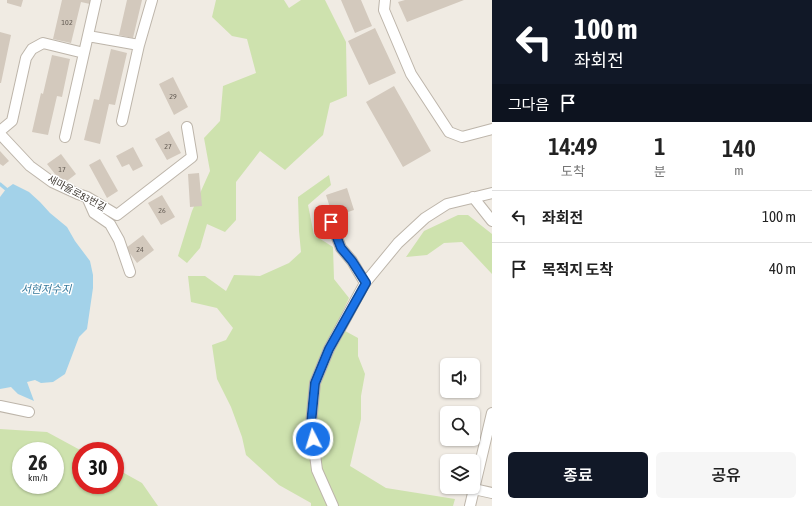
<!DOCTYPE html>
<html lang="ko">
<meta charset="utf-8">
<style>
:root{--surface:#fff;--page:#f6f6f6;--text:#222;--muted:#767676;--line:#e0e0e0;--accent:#111827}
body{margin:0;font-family:"Asap Condensed","Noto Sans KR",sans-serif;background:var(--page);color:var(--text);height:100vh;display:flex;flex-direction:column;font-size:15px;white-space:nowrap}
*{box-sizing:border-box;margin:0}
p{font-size:13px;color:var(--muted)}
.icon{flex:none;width:22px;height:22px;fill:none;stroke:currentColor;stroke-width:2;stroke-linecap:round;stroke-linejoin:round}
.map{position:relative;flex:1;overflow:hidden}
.panel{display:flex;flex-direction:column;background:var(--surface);width:320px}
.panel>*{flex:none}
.hud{background:#111827;color:#fff;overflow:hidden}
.buttons{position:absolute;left:440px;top:358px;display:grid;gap:8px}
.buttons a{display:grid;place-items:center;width:40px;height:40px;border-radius:6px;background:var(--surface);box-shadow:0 1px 3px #0004;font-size:20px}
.speed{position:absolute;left:12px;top:442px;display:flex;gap:8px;font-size:20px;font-weight:700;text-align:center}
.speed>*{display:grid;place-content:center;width:52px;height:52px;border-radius:50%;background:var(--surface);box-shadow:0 1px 3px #0004;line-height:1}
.speed small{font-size:10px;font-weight:400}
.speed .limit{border:6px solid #d22;background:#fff;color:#111}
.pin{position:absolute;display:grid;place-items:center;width:34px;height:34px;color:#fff;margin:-17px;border-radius:8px;box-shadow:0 2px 6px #0006}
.me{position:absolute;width:44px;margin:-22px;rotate:355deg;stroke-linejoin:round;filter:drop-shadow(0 0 3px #0008)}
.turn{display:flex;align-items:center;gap:14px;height:84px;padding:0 16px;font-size:18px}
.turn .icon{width:52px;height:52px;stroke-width:2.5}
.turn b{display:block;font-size:28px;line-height:34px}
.then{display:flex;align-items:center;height:38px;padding:0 16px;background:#0003;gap:8px;font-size:15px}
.eta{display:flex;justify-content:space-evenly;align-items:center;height:68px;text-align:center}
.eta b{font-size:24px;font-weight:600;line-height:28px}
.button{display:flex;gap:8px;margin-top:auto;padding:8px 16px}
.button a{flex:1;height:46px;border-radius:6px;background:var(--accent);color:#fff;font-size:16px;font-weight:600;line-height:46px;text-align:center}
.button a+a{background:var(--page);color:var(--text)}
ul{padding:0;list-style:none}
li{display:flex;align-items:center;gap:12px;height:52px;padding:0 16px;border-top:1px solid var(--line)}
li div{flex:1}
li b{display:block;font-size:15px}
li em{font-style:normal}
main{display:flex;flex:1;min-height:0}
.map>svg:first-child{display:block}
.green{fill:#cee2ae;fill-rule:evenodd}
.water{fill:#a3d2e9}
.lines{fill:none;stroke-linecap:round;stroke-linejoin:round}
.stream{stroke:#a3d2e9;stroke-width:3.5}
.building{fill:#d3c9bd}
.minor-casing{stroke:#bdb5aa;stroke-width:12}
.minor{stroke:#fff;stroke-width:10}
.route-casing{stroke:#114b97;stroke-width:10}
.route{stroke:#1a73e8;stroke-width:7}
.labels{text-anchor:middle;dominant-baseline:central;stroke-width:3;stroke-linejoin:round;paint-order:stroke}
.number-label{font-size:8px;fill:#665e56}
.street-label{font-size:10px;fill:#413b34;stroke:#fff}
.water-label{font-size:11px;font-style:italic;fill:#35799c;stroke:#fff}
</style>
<main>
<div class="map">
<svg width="492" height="506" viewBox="0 0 492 506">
<rect width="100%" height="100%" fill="#f0ebe3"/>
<path class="green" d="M216,0H284L289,8L301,0H325L346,42L347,96L330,103L323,135L285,170L260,151L236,182V220L225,232L207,224L200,248L187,263L178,256L192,211L210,171L204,138L220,121L223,86L256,73L247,39L232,36L212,17Z
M329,175L331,185L308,205L314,235L333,247L334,279L349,298L336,326L358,338V356L365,374L361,396V419L350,466L386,488L455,499L453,506H311V503L279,485L246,455L242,437L231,407L217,379L212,345L226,340L233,328L217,308L191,302L188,276H205L226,291L234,275L260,276L289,263L301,252L299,231L298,197Z
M458,215H468L492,234V274L462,242L444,243L427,255L406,257L424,231Z
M0,429L47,432L82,451L81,485H115V468L142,483L158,506H0ZM21,451H55V485H21Z"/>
<path class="water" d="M13,184L29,192L40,202L50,213L67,227L75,241L90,261L93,275V288L87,329L79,337L65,374L53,382L41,383L35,380L27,382L34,401L18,394L11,387L0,389V197L6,189Z"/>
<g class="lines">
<path class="stream" d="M0,184L6,189"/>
</g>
<path class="building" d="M7,0H23L21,7L7,3Z
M62,0H91L90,4L81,2L71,43L53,39Z
M127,0H142L133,38L119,35Z
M341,0H361L372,26L355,33Z
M405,0H464L407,22L398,2Z
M375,28L396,73L369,85L348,41Z
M0,32L11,35L1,83H0Z
M111,49L127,53L115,105L109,104L100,144L84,140L94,99L99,100Z
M52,55L70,59L62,97L57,96L48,135L32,132L41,93L43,94Z
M173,77L188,107L174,115L159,84Z
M394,86L431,151L403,167L366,102Z
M169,131L181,153L167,160L155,139Z
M133,147L143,166L133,171L129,164L122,167L116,156Z
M0,151L9,161L3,166L0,164Z
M61,154L76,174L63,184L47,164Z
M100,159L118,191L107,198L89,165Z
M199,173L202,206L190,207L188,174Z
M347,188L354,210L333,217L326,195Z
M162,195L175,217L161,225L148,203Z
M143,235L154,250L137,263L126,248Z"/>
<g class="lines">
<g class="minor-casing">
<path id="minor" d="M385,0L384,10L411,74L449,132L462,137L492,129
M88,36L139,45L122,121
M139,45L152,0
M84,53L96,0
M0,131L12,121L26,58L32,49L43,43L84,53L65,137
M0,134L30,166L52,182L78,194L87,197L117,215L192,157L187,127
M87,197L94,213L110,224L119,240L130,272
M473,197L492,221
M331,222L341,248L352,261L365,283L398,243L425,218L447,204L492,193
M0,406L29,412
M474,489L492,493
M333,506L317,470L311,424L315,383L329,349L365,283
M470,506L492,413"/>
</g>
<use href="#minor" class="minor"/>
</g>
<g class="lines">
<g class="route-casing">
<path id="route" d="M313,439L311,424L315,383L329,349L366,283L352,261L341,248L331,222"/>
</g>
<use href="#route" class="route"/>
</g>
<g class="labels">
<g class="number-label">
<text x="67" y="22">102</text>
<text x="173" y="96">29</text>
<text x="168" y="146">27</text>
<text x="62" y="169">17</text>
<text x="162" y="210">26</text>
<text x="140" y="249">24</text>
</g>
<g class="street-label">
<text transform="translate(77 193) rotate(28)">새마을로83번길</text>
</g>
<g class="water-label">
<text x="46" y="289">서현저수지</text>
</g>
</g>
</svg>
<div class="buttons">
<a><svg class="icon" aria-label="sound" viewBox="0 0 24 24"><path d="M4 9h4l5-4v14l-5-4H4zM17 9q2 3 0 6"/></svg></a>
<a><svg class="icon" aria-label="search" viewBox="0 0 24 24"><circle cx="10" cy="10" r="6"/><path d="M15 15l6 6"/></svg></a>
<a><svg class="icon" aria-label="layers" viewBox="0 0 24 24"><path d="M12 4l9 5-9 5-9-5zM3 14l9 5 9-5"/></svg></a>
</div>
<div class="speed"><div>26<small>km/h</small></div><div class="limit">30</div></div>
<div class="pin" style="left:331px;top:222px;background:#d93025"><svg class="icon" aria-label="arrive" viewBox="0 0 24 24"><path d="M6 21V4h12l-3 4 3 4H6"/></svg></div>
<svg class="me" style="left:313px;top:439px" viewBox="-20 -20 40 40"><circle r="17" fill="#1a73e8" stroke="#fff" stroke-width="3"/><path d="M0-11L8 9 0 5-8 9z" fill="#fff"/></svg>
</div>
<section class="panel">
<div class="hud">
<div class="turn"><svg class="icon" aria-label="left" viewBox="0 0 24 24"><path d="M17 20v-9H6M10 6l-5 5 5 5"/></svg><div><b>100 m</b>좌회전</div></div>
<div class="then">그다음<svg class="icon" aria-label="arrive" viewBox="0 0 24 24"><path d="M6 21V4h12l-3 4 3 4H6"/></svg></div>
</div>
<div class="eta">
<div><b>14:49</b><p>도착</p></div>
<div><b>1</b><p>분</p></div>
<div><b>140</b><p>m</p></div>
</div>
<ul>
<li><svg class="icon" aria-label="left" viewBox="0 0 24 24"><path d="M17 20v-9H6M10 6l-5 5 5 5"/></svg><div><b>좌회전</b></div><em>100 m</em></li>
<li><svg class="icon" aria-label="arrive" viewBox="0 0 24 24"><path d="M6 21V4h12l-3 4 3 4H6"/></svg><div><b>목적지 도착</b></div><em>40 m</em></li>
</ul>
<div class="button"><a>종료</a><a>공유</a></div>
</section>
</main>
